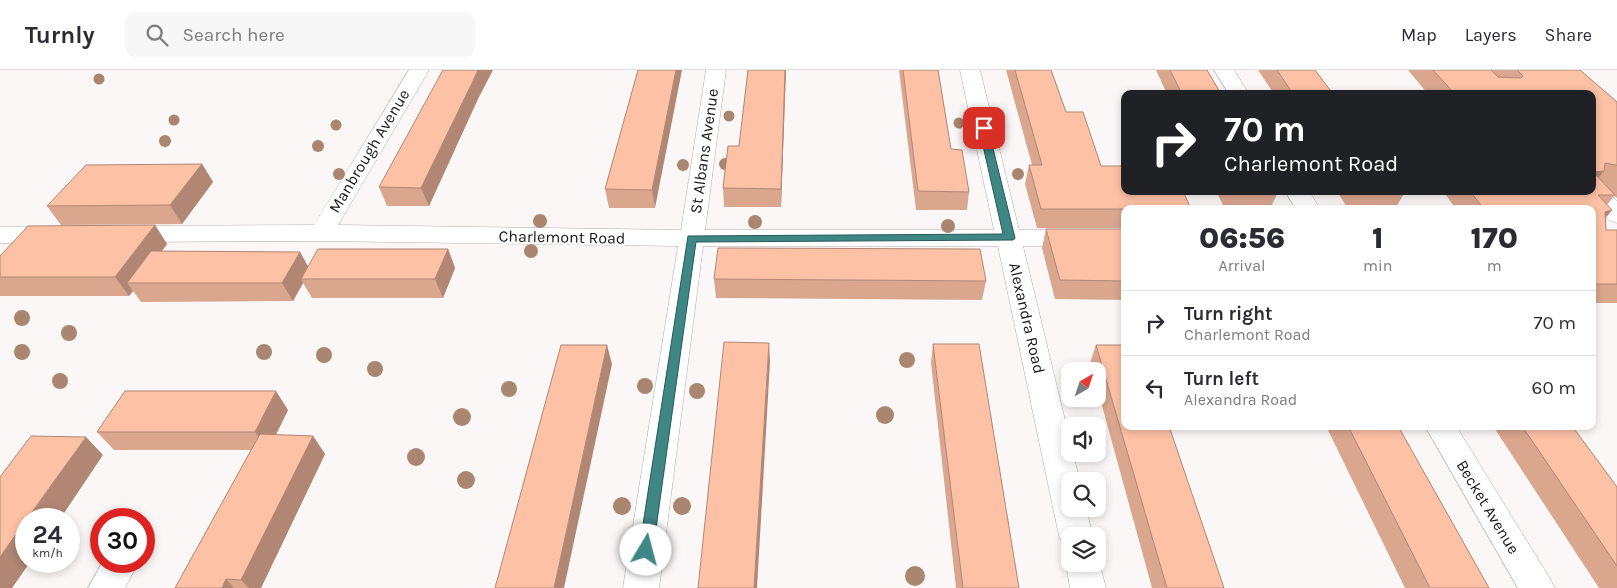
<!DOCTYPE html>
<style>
:root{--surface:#fff;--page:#f7f7f7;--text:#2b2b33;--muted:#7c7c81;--line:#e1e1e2}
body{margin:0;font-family:Karla,sans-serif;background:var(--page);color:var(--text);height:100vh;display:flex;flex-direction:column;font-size:19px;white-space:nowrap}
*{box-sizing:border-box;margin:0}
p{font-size:16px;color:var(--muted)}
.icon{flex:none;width:28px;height:28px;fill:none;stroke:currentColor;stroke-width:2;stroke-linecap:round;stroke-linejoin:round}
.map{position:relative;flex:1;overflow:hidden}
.details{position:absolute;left:1121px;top:135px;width:475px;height:225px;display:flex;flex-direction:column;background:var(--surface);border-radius:10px;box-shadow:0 2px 8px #0003}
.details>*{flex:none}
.top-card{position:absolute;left:1121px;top:20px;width:475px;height:105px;border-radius:10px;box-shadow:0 2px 8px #0003;background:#202124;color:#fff;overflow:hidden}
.needle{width:32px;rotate:39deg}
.fabs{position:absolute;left:1061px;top:292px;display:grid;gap:10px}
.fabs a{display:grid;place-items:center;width:45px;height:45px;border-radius:10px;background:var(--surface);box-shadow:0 2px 8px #0003;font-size:25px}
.speed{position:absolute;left:15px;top:438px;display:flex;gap:10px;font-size:25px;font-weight:700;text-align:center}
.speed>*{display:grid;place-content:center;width:65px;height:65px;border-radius:50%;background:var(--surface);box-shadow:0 2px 8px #0003;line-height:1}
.speed small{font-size:12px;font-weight:400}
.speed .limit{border:8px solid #d22;background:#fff;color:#111}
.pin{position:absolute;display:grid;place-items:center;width:42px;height:42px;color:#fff;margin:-21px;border-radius:10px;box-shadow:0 2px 8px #0006}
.me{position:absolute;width:55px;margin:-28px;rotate:8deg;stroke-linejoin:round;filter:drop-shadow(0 0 4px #0008)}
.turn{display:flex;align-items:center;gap:18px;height:105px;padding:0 20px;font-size:22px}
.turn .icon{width:65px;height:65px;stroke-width:2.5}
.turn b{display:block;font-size:35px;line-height:42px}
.eta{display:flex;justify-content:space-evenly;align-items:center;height:85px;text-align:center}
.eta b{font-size:30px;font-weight:800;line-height:35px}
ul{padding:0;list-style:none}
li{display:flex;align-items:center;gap:15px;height:65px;padding:0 20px;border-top:1px solid var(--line)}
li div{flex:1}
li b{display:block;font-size:19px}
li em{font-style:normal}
header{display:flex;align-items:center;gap:30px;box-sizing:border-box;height:70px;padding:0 25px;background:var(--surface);border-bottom:1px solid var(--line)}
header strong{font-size:24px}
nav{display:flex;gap:28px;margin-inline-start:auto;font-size:18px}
.search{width:350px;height:45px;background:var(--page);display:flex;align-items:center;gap:12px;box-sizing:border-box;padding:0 18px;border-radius:10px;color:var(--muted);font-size:19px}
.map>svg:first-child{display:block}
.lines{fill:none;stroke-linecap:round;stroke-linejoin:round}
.street-casing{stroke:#b0adab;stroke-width:1}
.street{fill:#fff;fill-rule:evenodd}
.tree{fill:#aa856f}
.wall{fill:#daa68e}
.shaded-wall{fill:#b18774}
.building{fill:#fdc1a5;stroke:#b18774}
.route{fill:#3f8785;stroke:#295856}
.labels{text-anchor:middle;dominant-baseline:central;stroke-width:4.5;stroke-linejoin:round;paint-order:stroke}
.street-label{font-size:16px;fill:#181716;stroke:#fff}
</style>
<header>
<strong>Turnly</strong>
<div class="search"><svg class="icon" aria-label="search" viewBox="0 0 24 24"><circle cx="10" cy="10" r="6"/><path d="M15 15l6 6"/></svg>Search here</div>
<nav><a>Map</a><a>Layers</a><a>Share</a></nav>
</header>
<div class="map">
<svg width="1617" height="518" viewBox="0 0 1617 518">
<rect width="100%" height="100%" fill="#faf7f6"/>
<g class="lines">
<g class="street-casing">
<path id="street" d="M409,0H429L338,155L681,160L706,0H726L705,160H994L960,0H980L1019,160H1125V176H1023L1070,371V384H1073L1080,411H1070V439H1086L1093,466H1070V479L1064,476L1059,466L998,176H703L659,518H623L678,176L321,171L124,172L115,170L112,164L115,158L124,156L314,155Z
M1214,0H1234L1249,24H1229Z
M1592,113L1600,115L1617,131V153L1608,150L1581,121H1592Z
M1285,121H1309L1320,139H1296Z
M0,157H56L65,159L68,165L65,171L56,173H0Z
M1425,356H1456L1549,507L1555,518H1518Z
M1070,485V494H1098V488L1106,518H1070L1066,494Z
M103,491H139L125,518H88Z"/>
</g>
<use href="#street" class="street"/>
</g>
<g class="tree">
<circle cx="99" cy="9" r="5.5"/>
<circle cx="729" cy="46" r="5.5"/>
<circle cx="174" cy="50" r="5.5"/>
<circle cx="959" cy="53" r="5.5"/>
<circle cx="336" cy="55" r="5.5"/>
<circle cx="165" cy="71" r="6"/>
<circle cx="318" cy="76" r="6"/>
<circle cx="725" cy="94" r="6"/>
<circle cx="683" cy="95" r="6"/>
<circle cx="339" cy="104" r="6"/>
<circle cx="1018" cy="104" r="6"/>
<circle cx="540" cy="151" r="7"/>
<circle cx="755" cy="152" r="7"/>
<circle cx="948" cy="156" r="7"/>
<circle cx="531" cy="181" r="7"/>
<circle cx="22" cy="248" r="8"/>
<circle cx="69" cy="263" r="8"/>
<circle cx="22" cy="282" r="8"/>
<circle cx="264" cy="282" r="8"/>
<circle cx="324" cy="285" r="8"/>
<circle cx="907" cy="290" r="8"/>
<circle cx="375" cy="299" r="8"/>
<circle cx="60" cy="311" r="8"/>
<circle cx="645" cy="316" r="8"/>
<circle cx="509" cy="319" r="8"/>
<circle cx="697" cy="321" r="8"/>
<circle cx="885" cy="345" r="9"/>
<circle cx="462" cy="347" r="9"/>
<circle cx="416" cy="387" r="9"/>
<circle cx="466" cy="410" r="9"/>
<circle cx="622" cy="436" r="9"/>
<circle cx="682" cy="436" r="9"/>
<circle cx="915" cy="506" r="10"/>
</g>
<path class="wall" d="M638,0L655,138H609L605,119Z
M748,0H786L781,137H724L723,118L739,76Z
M899,0H938L951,79L969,122L967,140H916Z
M1006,0H1051L1066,42L1101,96L1125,139V158H1037L1025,114L1029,95H1032Z
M1156,0H1207L1221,24H1167Z
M1258,0H1315L1333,24H1274Z
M1408,0H1580L1617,32V128L1614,126L1607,135L1606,149V160H1617V233H1592V139H1456L1443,121H1592V24H1428Z
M477,31L429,136H387L379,117Z
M202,94L213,112L182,154L61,155L47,136Z
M1216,121H1277L1278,122L1270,139H1225Z
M1337,121H1405V122L1395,139H1348Z
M155,155L167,174L162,181L300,182L308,197L448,179L455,198L443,228H312L303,213L293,231L141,232L133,221L129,226H0V186Z
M1046,159H1125V230L1055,229L1042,178Z
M714,209L986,211L982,230L716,228Z
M933,274L1019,518H956L931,293Z
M1096,275L1224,518H1152L1098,321V301H1092L1090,293Z
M288,340L276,365L313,366L325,384L261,518H175L251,380H114L97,362Z
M1326,356H1398L1489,518H1405Z
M1493,356H1572L1617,417V518H1599Z"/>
<path class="shaded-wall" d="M478,0H493L477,31L429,136L421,118L472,13Z
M676,0H682L655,138L652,120Z
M785,0H786L781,137V119Z
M202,94L213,112L182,154L170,135Z
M1604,101L1592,116L1593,102Z
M1612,140L1597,159L1605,142Z
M155,155L167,174L138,213H127L133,221L129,226L115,207Z
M448,179L455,198L443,228L435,209Z
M300,182L310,200L301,209L303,213L293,231L282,213Z
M769,273L770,292L757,518H754Z
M607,275L612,294L564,518H554Z
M276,321L288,340L268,380L255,362Z
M313,366L325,384L261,518H249L241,510Z
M86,367L103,385L60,449H27Z
M26,450V491H31L12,518H0V487Z
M226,509L234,518H222Z"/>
<path class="building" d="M443,0H478L472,13L421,118L379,117Z
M638,0H676L652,120L605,119Z
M748,0H785L781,119L723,118L728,76H739Z
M903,0H938L951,79L962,80L969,122L918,121Z
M1015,0H1051L1066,42H1083L1101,96H1125V121H1183L1191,139H1041L1029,95H1042Z
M1170,0H1207L1221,24H1182Z
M1277,0H1315L1333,24H1293Z
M1433,0H1491L1498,7L1521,8L1523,6L1517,0H1580L1617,32V96L1616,95L1605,93L1604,101L1593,102L1615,125H1598L1612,140L1605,142L1606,160H1617V214H1592V139H1484L1470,121H1592V24H1455Z
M202,94L170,135L47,136L86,95Z
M1233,121H1277L1278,122H1233Z
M1359,121H1405V122H1359Z
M155,155L115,207H0V186L28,156Z
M1046,159H1125V211L1060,210Z
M718,178L980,179L986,211L714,209Z
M318,179H448L435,209H301Z
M151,181L300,182L282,213H127Z
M724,272L769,273L754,518H698Z
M933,274H979L1019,518H963Z
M561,275H607L554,518H495Z
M1096,275H1125V356H1169L1224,518H1167Z
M125,321H276L255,362H97Z
M1348,356H1398L1489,518H1430Z
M1522,356H1572L1617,417V496Z
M260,364L313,366L241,510L226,509L222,518H175Z
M31,366L86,367L27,449H26V450L0,487V407Z"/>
<path class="route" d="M984,55L988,58L1015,168L1013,170L696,172L653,480L651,485L646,487L641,485L639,480L688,166L1003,164L979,58Z"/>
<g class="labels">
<g class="street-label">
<text transform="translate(369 81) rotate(-59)">Manbrough Avenue</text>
<text transform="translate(704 81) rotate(-82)">St Albans Avenue</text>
<text transform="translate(562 167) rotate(1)">Charlemont Road</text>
<text transform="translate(1027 248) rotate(77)">Alexandra Road</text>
<text transform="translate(1488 437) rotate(59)">Becket Avenue</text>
</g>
</g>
</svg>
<div class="fabs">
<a><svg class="needle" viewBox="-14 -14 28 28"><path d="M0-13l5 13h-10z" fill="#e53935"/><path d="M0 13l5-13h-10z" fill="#7c7c81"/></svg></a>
<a><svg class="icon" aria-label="sound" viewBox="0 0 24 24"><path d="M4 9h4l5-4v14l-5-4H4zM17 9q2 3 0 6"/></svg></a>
<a><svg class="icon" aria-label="search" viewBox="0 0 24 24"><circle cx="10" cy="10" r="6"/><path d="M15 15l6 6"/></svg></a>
<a><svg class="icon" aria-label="layers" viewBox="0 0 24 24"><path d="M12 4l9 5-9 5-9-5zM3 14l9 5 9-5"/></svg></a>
</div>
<div class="speed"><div>24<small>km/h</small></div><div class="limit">30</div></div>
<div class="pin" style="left:984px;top:58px;background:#d93025"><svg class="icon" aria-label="arrive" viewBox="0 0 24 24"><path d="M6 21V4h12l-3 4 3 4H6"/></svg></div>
<svg class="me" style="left:646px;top:480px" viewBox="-20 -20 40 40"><circle r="19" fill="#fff"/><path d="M0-13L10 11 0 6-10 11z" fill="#3f8785"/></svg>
<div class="top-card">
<div class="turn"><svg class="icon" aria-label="right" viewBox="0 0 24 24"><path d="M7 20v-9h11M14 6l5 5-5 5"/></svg><div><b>70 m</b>Charlemont Road</div></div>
</div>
<section class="details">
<div class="eta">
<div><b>06:56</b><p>Arrival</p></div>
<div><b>1</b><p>min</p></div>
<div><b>170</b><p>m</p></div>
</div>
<ul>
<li><svg class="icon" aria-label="right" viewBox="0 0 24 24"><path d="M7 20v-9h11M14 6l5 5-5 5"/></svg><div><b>Turn right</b><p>Charlemont Road</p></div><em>70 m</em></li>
<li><svg class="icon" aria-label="left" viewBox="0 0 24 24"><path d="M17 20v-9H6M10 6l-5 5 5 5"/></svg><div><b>Turn left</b><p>Alexandra Road</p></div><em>60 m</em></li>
</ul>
</section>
</div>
